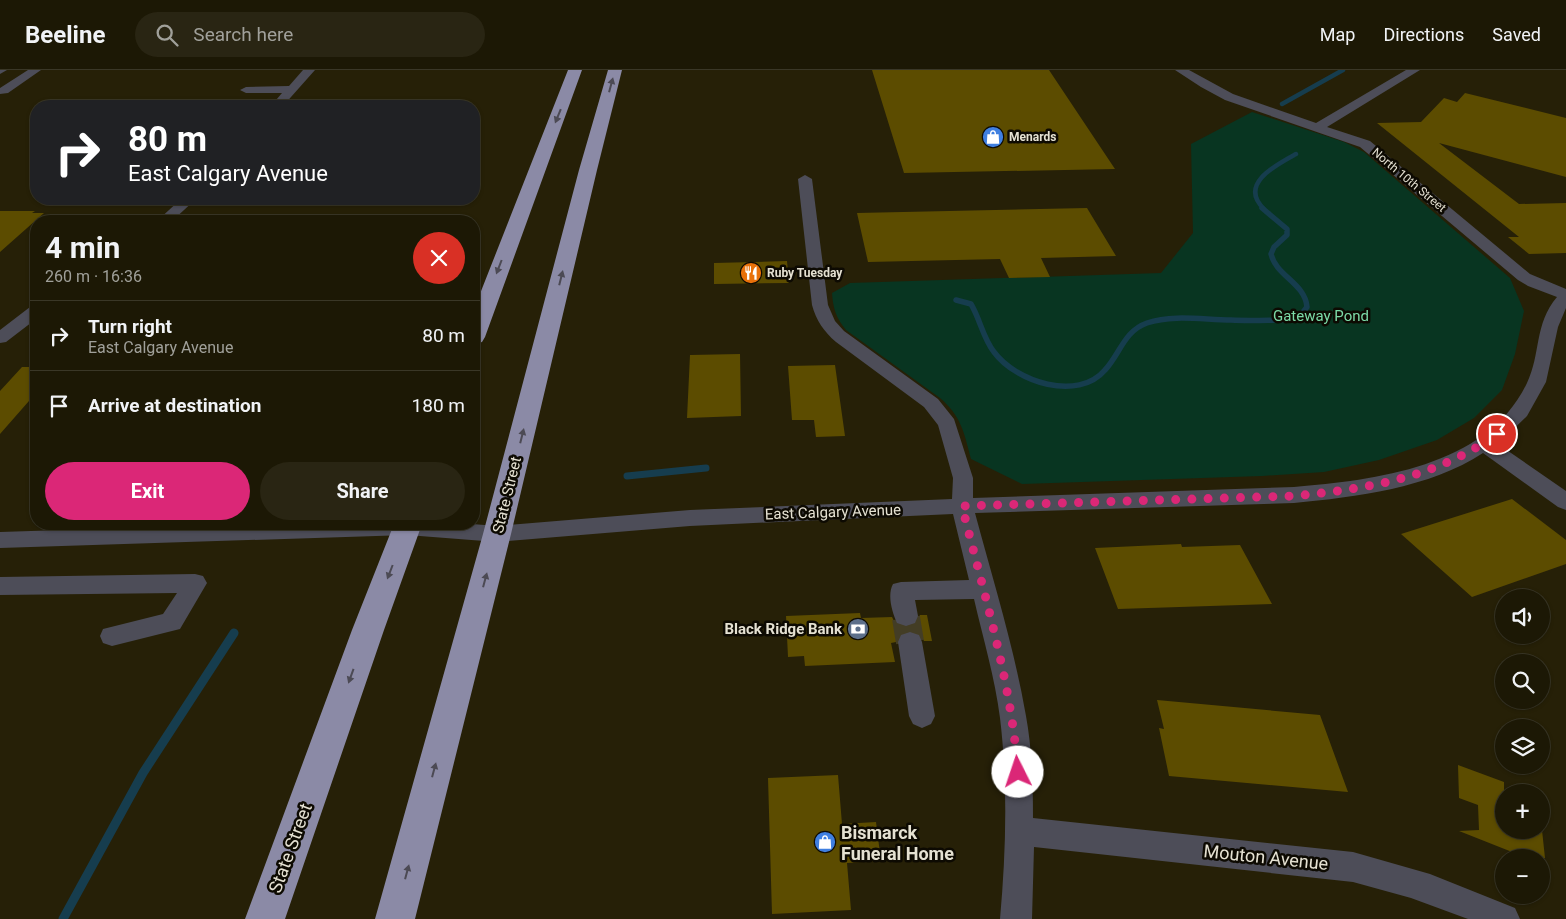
<!DOCTYPE html>
<meta charset="utf-8">
<style>
:root{--surface:#1c1805;--page:#292513;--text:#f1f3f6;--muted:#a0a09a;--line:#3a3727;--accent:#db2777}
body{margin:0;font-family:Roboto,sans-serif;background:var(--page);color:var(--text);height:100vh;display:flex;flex-direction:column;font-size:19px;white-space:nowrap}
*{box-sizing:border-box;margin:0}
p{font-size:16px;color:var(--muted)}
.icon{flex:none;width:28px;height:28px;fill:none;stroke:currentColor;stroke-width:2;stroke-linecap:round;stroke-linejoin:round}
.map{position:relative;flex:1;overflow:hidden}
.details{position:absolute;left:30px;top:145px;width:450px;height:315px;display:flex;flex-direction:column;background:var(--surface);border-radius:20px;box-shadow:0 1px 4px #0004,0 0 0 1px var(--line)}
.details>*{flex:none}
.guide{position:absolute;left:30px;top:30px;width:450px;height:105px;border-radius:20px;box-shadow:0 1px 4px #0004,0 0 0 1px var(--line);background:#202124;color:#fff;overflow:hidden}
.tools{position:absolute;left:1495px;top:519px;display:grid;gap:10px}
.tools a{display:grid;place-items:center;width:55px;height:55px;border-radius:50%;background:var(--surface);box-shadow:0 1px 4px #0004,0 0 0 1px var(--line);font-size:25px}
.pin{position:absolute;display:grid;place-items:center;width:42px;height:42px;color:#fff;margin:-21px;border:2px solid #fff;border-radius:50%;box-shadow:0 1px 5px #0007}
.me{position:absolute;width:55px;margin:-28px;rotate:356deg;stroke-linejoin:round;filter:drop-shadow(0 0 4px #0008)}
.turn{display:flex;align-items:center;gap:18px;height:105px;padding:0 15px;font-size:22px}
.turn .icon{width:65px;height:65px;stroke-width:2.5}
.turn b{display:block;font-size:35px;line-height:42px}
.round{display:grid;place-items:center;flex:none;width:52px;height:52px;border-radius:26px;background:var(--page)}
.summary{display:flex;align-items:center;justify-content:space-between;height:85px;padding:0 15px}
h1{font-size:30px;font-weight:700;line-height:38px}
.cta{display:flex;gap:10px;margin-top:auto;padding:10px 15px}
.cta a{flex:1;height:58px;border-radius:30px;background:var(--accent);color:#fff;font-size:20px;font-weight:700;line-height:58px;text-align:center}
.cta a+a{background:var(--page);color:var(--text)}
ul{padding:0;list-style:none}
li{display:flex;align-items:center;gap:15px;height:70px;padding:0 15px;border-top:1px solid var(--line)}
li div{flex:1}
li b{display:block;font-size:19px}
li em{font-style:normal}
header{display:flex;align-items:center;gap:30px;box-sizing:border-box;height:70px;padding:0 25px;background:var(--surface);border-bottom:1px solid var(--line)}
header strong{font-size:24px}
nav{display:flex;gap:28px;margin-inline-start:auto;font-size:18px}
.search{width:350px;height:45px;background:var(--page);display:flex;align-items:center;gap:12px;box-sizing:border-box;padding:0 18px;border-radius:28px;color:var(--muted);font-size:19px}
.map>svg:first-child{display:block}
.green{fill:#083521}
.lines{fill:none;stroke-linecap:round;stroke-linejoin:round}
.stream-far3{stroke:#163d4e;stroke-width:4.5}
.stream-far2{stroke:#163d4e;stroke-width:5.5}
.stream-far1{stroke:#163d4e;stroke-width:7}
.stream{stroke:#163d4e;stroke-width:9}
.building{fill:#5c4c00}
.minor-tunnel-far1{stroke:#433d25;stroke-width:21;stroke-dasharray:21 11;stroke-linecap:butt}
.minor-tunnel{stroke:#433d25;stroke-width:28;stroke-dasharray:28 14;stroke-linecap:butt}
.minor{fill:#4d4d58;fill-rule:evenodd}
.highway{fill:#8b8aa6;fill-rule:evenodd}
.oneway{fill:#4c4a54}
.route{stroke:#db2777;stroke-width:9;stroke-dasharray:0 16.2}
.labels{text-anchor:middle;dominant-baseline:central;stroke-width:5;stroke-linejoin:round;paint-order:stroke}
.far-poi-label{font-size:12px;font-weight:bold;fill:#e5e1d2;stroke:#0d0a02;text-anchor:start}
.far-street-label{font-size:12px;fill:#e5e1d2;stroke:#0d0a02}
.park-label{font-size:15px;fill:#7cdaa7;stroke:#0d0a02}
.street-label{font-size:15px;fill:#e5e1d2;stroke:#0d0a02}
.poi-label{font-size:15px;font-weight:bold;fill:#e5e1d2;stroke:#0d0a02;text-anchor:end}
.near-poi-label{font-size:18px;font-weight:bold;fill:#e5e1d2;stroke:#0d0a02;text-anchor:start}
.near-street-label{font-size:18px;fill:#e5e1d2;stroke:#0d0a02}
</style>
<header>
<strong>Beeline</strong>
<div class="search"><svg class="icon" aria-label="search" viewBox="0 0 24 24"><circle cx="10" cy="10" r="6"/><path d="M15 15l6 6"/></svg>Search here</div>
<nav><a>Map</a><a>Directions</a><a>Saved</a></nav>
</header>
<div class="map">
<svg width="1566" height="849" viewBox="0 0 1566 849">
<rect width="100%" height="100%" fill="#262007"/>
<path class="green" d="M1252,42L1344,72L1364,82L1510,208L1524,241L1515,284L1502,320L1474,348L1437,370L1379,390L1324,402L1262,406L1022,414L971,389C964,362 961,346 940,328L846,260C836,248 833,238 832,223L850,213L1161,203L1193,163L1191,74Z"/>
<g class="lines">
<path class="stream-far3" d="M1282,34L1343,0
M1264,139C1238,114 1276,95 1296,84"/>
<path class="stream-far2" d="M956,230L971,234C980,249 983,268 994,282C1016,312 1078,332 1105,300C1120,284 1124,261 1147,253C1174,244 1204,250 1231,250C1250,251 1269,250 1288,250L1300,246L1307,237C1305,213 1276,206 1271,184L1274,177L1287,165V159L1262,138"/>
<path class="stream-far1" d="M627,406L706,398"/>
<path class="stream" d="M63,849L143,703L234,563"/>
</g>
<path class="building" d="M872,0H1049L1115,99L904,103Z
M1465,23L1566,48V107L1439,73L1519,134L1566,133V183L1529,184L1508,167H1519L1377,53L1421,52L1444,28L1457,32Z
M1087,138L1116,186L1041,188L1050,207L1009,208L1000,189L868,192L857,143Z
M0,141H35L32,143H44L0,182Z
M787,191L789,213L714,214V193Z
M740,284L741,346L687,348L690,285Z
M835,295L845,366L816,367L814,350H792L788,296Z
M22,297H36V323L0,364V321Z
M1512,429L1566,470V494L1472,527L1401,464Z
M1181,474L1182,477L1240,475L1272,534L1118,539L1095,478Z
M860,543L861,548L892,547L896,555L905,558L916,555L920,545H927L932,571H924L920,563L911,560L900,563L896,572L891,573L895,592L805,596L804,586L788,587L786,546Z
M1157,630L1320,645L1348,722L1169,706L1159,658L1164,659Z
M1458,695L1504,712V760H1542L1545,788H1527L1459,761L1479,760L1478,735L1459,728Z
M838,705L842,754L876,752L881,791L847,793L851,840L772,844L768,708Z"/>
<g class="lines">
<path class="minor-tunnel-far1" d="M906,546L907,550"/>
<path class="minor-tunnel" d="M906,548L910,572"/>
<path class="minor" d="M0,0H7L0,4Z
M28,0H41L8,23L0,24V18Z
M303,0H315L283,36H271L282,23H246L240,20L246,17L289,16Z
M1175,0H1189L1233,24L1316,53L1406,0H1420L1327,57L1370,71L1530,204L1566,219V238L1558,257L1546,312L1527,346L1498,374L1566,421V440L1558,437L1483,383C1430,418 1356,427 1294,433L975,443C993,510 1014,577 1026,646C1032,679 1033,714 1033,748L1353,782L1430,804L1515,838L1520,849H1468L1411,828L1353,812L1034,777L1032,849H1000C1006,782 1008,714 1000,648C995,608 983,568 974,529L915,530L918,546L915,553L906,556L897,553C892,542 887,525 893,514L901,512L969,510L953,444L690,456L497,472L407,465L0,478V462L249,454H472L497,456L690,440L952,429L953,408L938,355L924,337L836,272C824,262 816,250 812,235L798,109L805,105L812,109L828,235L835,251L844,261L938,329L954,349L973,408V428L1294,417C1376,410 1487,397 1527,313C1541,284 1534,254 1557,227L1528,216L1518,210L1360,77L1225,30L1201,17Z
M181,129H196L172,151H157Z
M36,236V249L6,272L0,273V260L30,237Z
M195,504L203,506L207,513L180,559L112,576L103,573L100,566L103,559L163,544L177,523L0,525V507Z
M910,562L919,565L922,572L935,646L931,654L922,658L913,654L909,646L898,572L901,565Z"/>
<path class="highway" d="M568,0H582L485,267L482,272L474,274V239Z
M608,0H622L597,100L511,464L415,849H375L483,464L579,100Z
M394,454H422L384,560L285,849H245L352,560Z"/>
</g>
<defs><path id="oneway-solid" d="M-6-.8H1V-3.2L6.5 0L1 3.2V.8H-6Z" transform="scale(1.25)"/></defs>
<g class="oneway">
<use href="#oneway-solid" transform="translate(611 15) rotate(-75)"/>
<use href="#oneway-solid" transform="translate(558 46) rotate(112)"/>
<use href="#oneway-solid" transform="translate(499 197) rotate(111)"/>
<use href="#oneway-solid" transform="translate(561 208) rotate(-76)"/>
<use href="#oneway-solid" transform="translate(522 366) rotate(-76)"/>
<use href="#oneway-solid" transform="translate(390 502) rotate(111)"/>
<use href="#oneway-solid" transform="translate(485 510) rotate(-75)"/>
<use href="#oneway-solid" transform="translate(351 606) rotate(110)"/>
<use href="#oneway-solid" transform="translate(434 700) rotate(-75)"/>
<use href="#oneway-solid" transform="translate(407 802) rotate(-75)"/>
</g>
<g class="lines">
<path class="route" d="M1018,702C1011,611 984,524 962,436L1294,426C1366,419 1436,408 1497,364"/>
</g>
<defs>
<g id="shop-disc" transform="scale(1.125)"><circle r="9.5" fill="#3f7fe0" stroke="#0d0a02"/><path d="M-5-2.5h2.3a2.7 3.5 0 0 1 5.4 0H5L5.5 6h-11ZM-1.5-2.5h3a1.5 2.3 0 0 0-3 0Z" fill="#fff"/></g>
<g id="restaurant-disc" transform="scale(1.125)"><circle r="9.5" fill="#e8710a" stroke="#0d0a02"/><path d="M-5-6h1v4h1v-4h1v4h1v-4h1v5L-1.5 .5V6h-2V.5L-5-1ZM5-6V6H3V1.5H1.5Q1.5-4 5-6Z" fill="#fff"/></g>
<g id="bank-disc" transform="scale(1.125)"><circle r="9.5" fill="#5c6f8a" stroke="#0d0a02"/><path d="M-6-4H6V4H-6ZM0-2.3a2.3 2.3 0 1 0 0 4.6a2.3 2.3 0 1 0 0-4.6Z" fill="#fff"/></g>
</defs>
<g fill-rule="evenodd">
<use href="#shop-disc" x="993" y="67"/>
<use href="#restaurant-disc" x="751" y="203"/>
<use href="#bank-disc" x="858" y="559"/>
<use href="#shop-disc" x="825" y="772"/>
</g>
<g class="labels">
<g class="far-poi-label">
<text x="1009" y="67">Menards</text>
<text x="767" y="203">Ruby Tuesday</text>
</g>
<g class="far-street-label">
<text transform="translate(1409 110) rotate(40)">North 10th Street</text>
</g>
<g class="park-label">
<text x="1321" y="246">Gateway Pond</text>
</g>
<g class="street-label">
<text transform="translate(507 425) rotate(-76)">State Street</text>
<text transform="translate(833 442) rotate(-2)">East Calgary Avenue</text>
</g>
<g class="poi-label">
<text x="842" y="559">Black Ridge Bank</text>
</g>
<g class="near-poi-label">
<text x="841" y="762">Bismarck<tspan x="841" dy="21">Funeral Home</tspan></text>
</g>
<g class="near-street-label">
<text transform="translate(290 778) rotate(-70)">State Street</text>
<text transform="translate(1266 787) rotate(6)">Mouton Avenue</text>
</g>
</g>
</svg>
<div class="tools">
<a><svg class="icon" aria-label="sound" viewBox="0 0 24 24"><path d="M4 9h4l5-4v14l-5-4H4zM17 9q2 3 0 6"/></svg></a>
<a><svg class="icon" aria-label="search" viewBox="0 0 24 24"><circle cx="10" cy="10" r="6"/><path d="M15 15l6 6"/></svg></a>
<a><svg class="icon" aria-label="layers" viewBox="0 0 24 24"><path d="M12 4l9 5-9 5-9-5zM3 14l9 5 9-5"/></svg></a>
<a>+</a>
<a>−</a>
</div>
<div class="pin" style="left:1497px;top:364px;background:#d93025"><svg class="icon" aria-label="arrive" viewBox="0 0 24 24"><path d="M6 21V4h12l-3 4 3 4H6"/></svg></div>
<svg class="me" style="left:1018px;top:702px" viewBox="-20 -20 40 40"><circle r="19" fill="#fff"/><path d="M0-13L10 11 0 6-10 11z" fill="#db2777"/></svg>
<div class="guide">
<div class="turn"><svg class="icon" aria-label="right" viewBox="0 0 24 24"><path d="M7 20v-9h11M14 6l5 5-5 5"/></svg><div><b>80 m</b>East Calgary Avenue</div></div>
</div>
<section class="details">
<div class="summary"><div><h1>4 min</h1><p>260 m · 16:36</p></div><a class="round" style="background:#d93025;color:#fff"><svg class="icon" aria-label="close" viewBox="0 0 24 24"><path d="M6 6l12 12M18 6L6 18"/></svg></a></div>
<ul>
<li><svg class="icon" aria-label="right" viewBox="0 0 24 24"><path d="M7 20v-9h11M14 6l5 5-5 5"/></svg><div><b>Turn right</b><p>East Calgary Avenue</p></div><em>80 m</em></li>
<li><svg class="icon" aria-label="arrive" viewBox="0 0 24 24"><path d="M6 21V4h12l-3 4 3 4H6"/></svg><div><b>Arrive at destination</b></div><em>180 m</em></li>
</ul>
<div class="cta"><a>Exit</a><a>Share</a></div>
</section>
</div>
